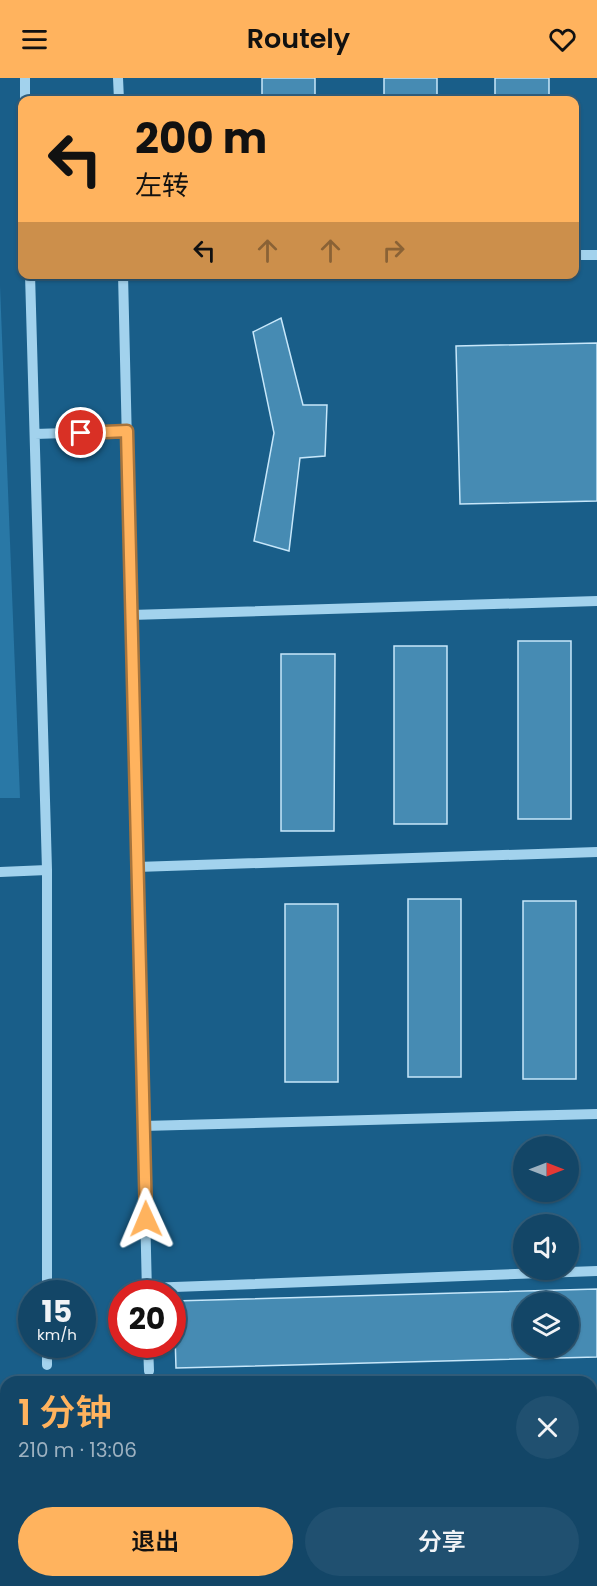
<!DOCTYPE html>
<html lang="zh">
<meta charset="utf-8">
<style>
:root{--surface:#134667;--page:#205070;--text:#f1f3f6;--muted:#9db1c0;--line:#325e7b;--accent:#ffb35e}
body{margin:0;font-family:Poppins,"Noto Sans SC",sans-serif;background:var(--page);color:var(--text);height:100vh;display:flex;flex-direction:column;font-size:22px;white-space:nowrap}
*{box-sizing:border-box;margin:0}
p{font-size:20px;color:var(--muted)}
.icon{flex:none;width:33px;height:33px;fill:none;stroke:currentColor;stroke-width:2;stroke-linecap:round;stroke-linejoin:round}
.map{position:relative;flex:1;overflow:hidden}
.drawer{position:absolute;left:0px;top:1298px;width:597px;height:212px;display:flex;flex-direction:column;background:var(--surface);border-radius:18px 18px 0 0;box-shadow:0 2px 4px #0004,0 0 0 2px var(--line)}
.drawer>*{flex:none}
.hud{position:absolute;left:18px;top:18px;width:561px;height:183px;border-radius:12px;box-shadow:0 2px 4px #0004,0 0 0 2px var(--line);background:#ffb35e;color:#111;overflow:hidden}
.needle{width:39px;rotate:90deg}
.controls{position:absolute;left:513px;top:1058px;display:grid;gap:12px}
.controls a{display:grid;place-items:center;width:66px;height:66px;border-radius:50%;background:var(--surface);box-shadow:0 2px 4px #0004,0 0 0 2px var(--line);font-size:30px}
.speed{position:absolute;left:18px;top:1202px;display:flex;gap:12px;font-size:30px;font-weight:700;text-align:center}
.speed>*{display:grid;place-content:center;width:78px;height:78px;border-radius:50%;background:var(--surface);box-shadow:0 2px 4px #0004,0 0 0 2px var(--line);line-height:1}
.speed small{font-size:15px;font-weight:400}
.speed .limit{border:9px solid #d22;background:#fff;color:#111}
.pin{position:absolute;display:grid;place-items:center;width:51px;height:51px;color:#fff;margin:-26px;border:3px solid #fff;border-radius:50%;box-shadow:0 2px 6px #0007}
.me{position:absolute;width:66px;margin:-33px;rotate:359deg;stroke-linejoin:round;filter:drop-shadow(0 0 4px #0008)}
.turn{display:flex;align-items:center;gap:21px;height:126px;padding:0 18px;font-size:27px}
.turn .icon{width:78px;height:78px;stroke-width:2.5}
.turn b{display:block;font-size:42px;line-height:51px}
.lanes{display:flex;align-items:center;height:57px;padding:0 18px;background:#0003;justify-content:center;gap:30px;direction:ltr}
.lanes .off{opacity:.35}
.round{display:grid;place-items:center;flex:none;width:63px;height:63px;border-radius:32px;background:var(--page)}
.overview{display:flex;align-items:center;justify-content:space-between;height:102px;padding:0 18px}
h1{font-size:36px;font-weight:600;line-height:45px;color:var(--accent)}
.cta{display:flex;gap:12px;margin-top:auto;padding:12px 18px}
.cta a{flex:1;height:69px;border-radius:36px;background:var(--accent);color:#111;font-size:24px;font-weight:600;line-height:69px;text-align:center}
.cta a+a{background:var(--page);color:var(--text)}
header{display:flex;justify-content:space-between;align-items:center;height:78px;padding:0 18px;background:var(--accent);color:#111;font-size:27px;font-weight:600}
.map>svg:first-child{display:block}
.green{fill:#2978a6}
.water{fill:#4f819e;stroke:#94cfef;stroke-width:1.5}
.building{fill:#468bb3;stroke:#c7e7fa;stroke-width:1.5;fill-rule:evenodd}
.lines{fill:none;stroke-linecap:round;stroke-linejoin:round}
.minor{stroke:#a2d2ed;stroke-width:10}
.route-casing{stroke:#a6743d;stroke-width:15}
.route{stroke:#ffb35e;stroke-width:10}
</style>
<header><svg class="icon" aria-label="menu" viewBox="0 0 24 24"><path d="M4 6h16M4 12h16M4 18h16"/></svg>Routely<svg class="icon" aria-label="heart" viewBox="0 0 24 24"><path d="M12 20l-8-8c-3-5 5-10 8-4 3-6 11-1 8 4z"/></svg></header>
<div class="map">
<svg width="597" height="1508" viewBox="0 0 597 1508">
<rect width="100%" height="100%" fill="#195e89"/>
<path class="green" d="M0,208L20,720H0Z"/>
<path class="water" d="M591,1486H597V1508H421L418,1503H591Z"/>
<path class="building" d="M262,0H315V22H262Z
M384,0H437V22H384Z
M495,0H549V22H495Z
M281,240L303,327H327L325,378L300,380L289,473L254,463L274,355L253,254Z
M597,265V423L460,426L456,268Z
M518,563H571V741H518Z
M394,568H447V746H394Z
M281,576H335L334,753H281Z
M408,821H461V999H408Z
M523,823H576V1001H523Z
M285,826H338V1004H285Z
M597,1211V1279L176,1290L174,1223ZM524,1224H568V1269H524Z"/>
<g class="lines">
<path class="minor" d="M25,0V22
M118,0L119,22
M574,177H597
M30,196L47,792V1215
M123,196L147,1215
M35,356L127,353
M131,537L597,523
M137,789L597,774
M0,794L47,792
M143,1048L597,1036
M147,1210L597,1193
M47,1266V1287
M148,1266L149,1293"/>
</g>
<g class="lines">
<g class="route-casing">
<path id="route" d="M81,355L127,353L146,1141"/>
</g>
<use href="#route" class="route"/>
</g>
</svg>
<div class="controls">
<a><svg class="needle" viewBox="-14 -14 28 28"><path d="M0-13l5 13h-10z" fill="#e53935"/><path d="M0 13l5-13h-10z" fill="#9db1c0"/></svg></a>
<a><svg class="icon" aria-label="sound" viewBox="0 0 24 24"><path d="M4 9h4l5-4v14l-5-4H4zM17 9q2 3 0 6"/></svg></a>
<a><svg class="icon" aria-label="layers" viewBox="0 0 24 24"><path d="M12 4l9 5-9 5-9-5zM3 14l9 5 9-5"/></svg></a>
</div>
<div class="speed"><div>15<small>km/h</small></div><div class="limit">20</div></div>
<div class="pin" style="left:81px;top:355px;background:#d93025"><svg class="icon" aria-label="arrive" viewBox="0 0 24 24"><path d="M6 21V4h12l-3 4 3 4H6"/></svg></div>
<svg class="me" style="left:146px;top:1141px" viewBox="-20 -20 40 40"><path d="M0-17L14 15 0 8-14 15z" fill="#ffb35e" stroke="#fff" stroke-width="4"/></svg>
<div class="hud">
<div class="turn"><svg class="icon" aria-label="left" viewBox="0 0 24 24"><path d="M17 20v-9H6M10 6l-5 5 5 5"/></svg><div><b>200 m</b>左转</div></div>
<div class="lanes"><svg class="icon" aria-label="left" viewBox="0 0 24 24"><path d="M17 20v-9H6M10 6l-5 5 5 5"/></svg><svg class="icon off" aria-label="ahead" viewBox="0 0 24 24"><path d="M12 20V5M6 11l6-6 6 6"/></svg><svg class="icon off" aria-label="ahead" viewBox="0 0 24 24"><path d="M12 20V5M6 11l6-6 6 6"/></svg><svg class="icon off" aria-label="right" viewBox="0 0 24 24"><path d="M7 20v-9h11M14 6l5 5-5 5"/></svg></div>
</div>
<section class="drawer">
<div class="overview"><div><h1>1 分钟</h1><p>210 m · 13:06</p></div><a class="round"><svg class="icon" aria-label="close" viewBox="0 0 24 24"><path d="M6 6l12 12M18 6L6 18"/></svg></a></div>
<div class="cta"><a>退出</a><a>分享</a></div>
</section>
</div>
